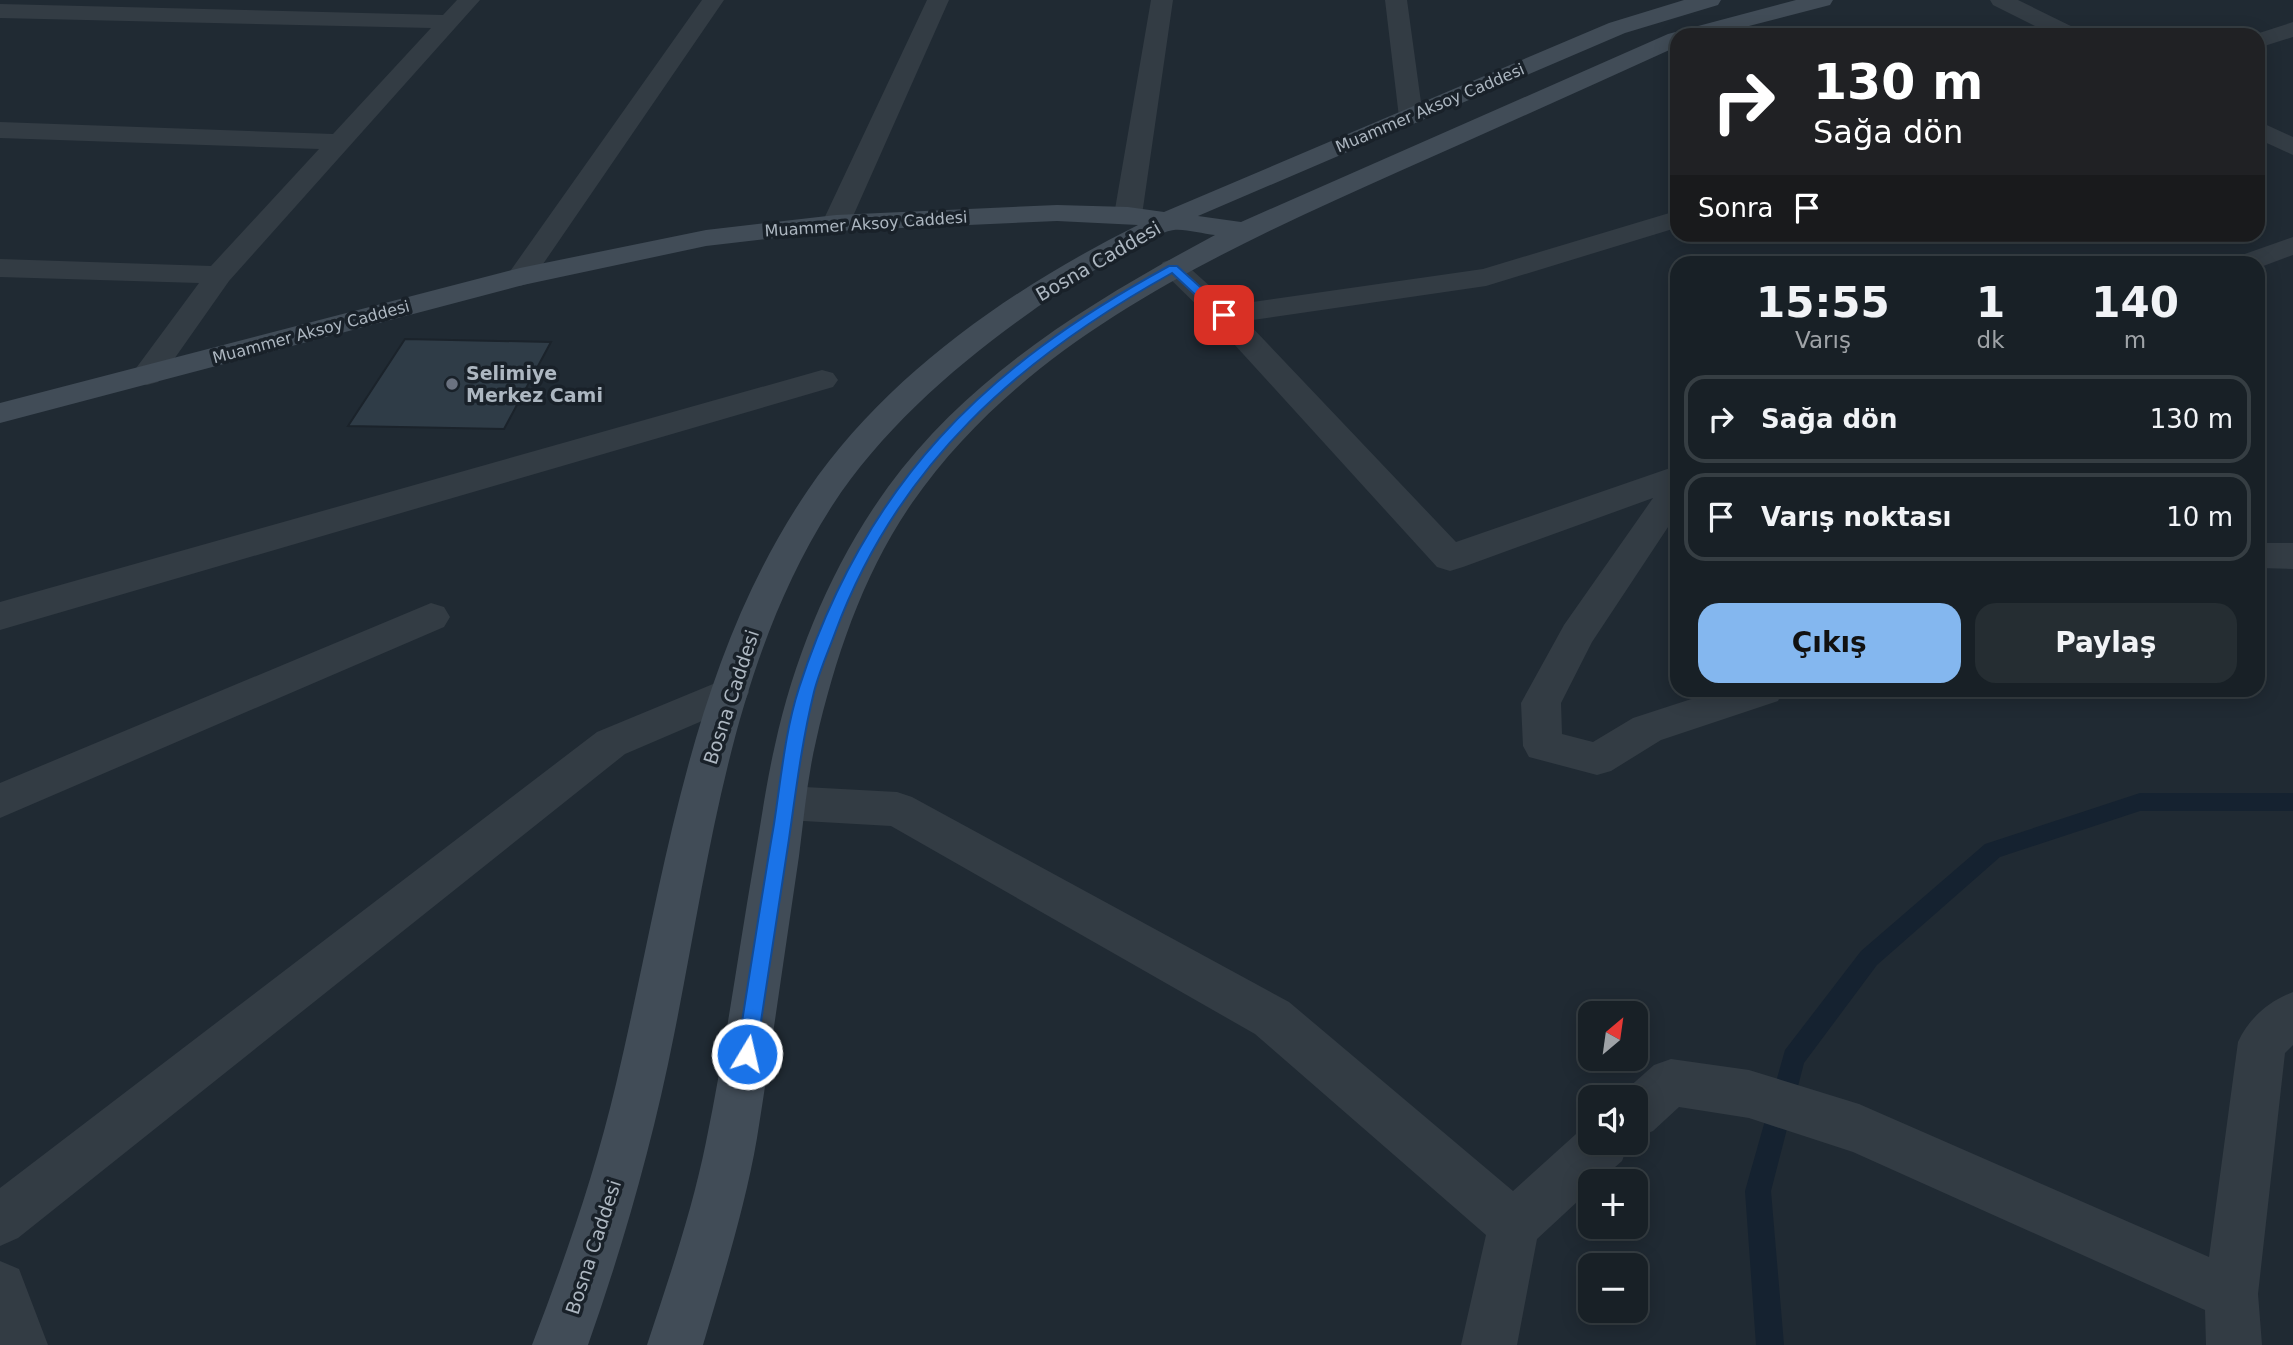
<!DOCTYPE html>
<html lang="tr">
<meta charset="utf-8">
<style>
:root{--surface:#182026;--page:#252d32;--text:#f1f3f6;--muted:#9fa3a7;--line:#363e43;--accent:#84b7ef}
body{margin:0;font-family:"DejaVu Sans",sans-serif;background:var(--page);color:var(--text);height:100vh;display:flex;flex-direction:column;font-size:26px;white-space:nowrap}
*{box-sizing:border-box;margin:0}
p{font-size:23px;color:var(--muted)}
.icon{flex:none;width:38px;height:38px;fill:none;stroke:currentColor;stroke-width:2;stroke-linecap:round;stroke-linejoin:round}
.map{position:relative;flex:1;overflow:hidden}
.side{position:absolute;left:1670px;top:256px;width:595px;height:441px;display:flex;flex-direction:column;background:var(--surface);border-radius:21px;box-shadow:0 4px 18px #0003,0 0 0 2px var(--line)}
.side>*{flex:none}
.banner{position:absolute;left:1670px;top:28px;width:595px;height:214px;border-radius:21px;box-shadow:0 4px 18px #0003,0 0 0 2px var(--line);background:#202124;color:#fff;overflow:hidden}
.needle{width:46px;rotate:29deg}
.tools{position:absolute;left:1578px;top:1001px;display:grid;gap:14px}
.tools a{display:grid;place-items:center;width:70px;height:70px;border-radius:14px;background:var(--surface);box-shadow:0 4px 18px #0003,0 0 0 2px var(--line);font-size:35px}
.pin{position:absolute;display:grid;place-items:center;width:60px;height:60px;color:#fff;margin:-30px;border-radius:14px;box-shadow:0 4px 10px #0006}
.me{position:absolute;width:77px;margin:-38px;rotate:9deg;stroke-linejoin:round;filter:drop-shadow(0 0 5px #0008)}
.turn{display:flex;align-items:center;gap:24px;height:147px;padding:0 28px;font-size:32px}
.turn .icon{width:91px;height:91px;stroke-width:2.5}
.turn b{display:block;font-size:49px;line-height:60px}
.then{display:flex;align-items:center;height:66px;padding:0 28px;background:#0003;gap:14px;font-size:26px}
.eta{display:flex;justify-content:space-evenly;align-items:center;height:119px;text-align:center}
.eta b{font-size:42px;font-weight:800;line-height:49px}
.button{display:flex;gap:14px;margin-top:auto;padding:14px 28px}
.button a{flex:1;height:80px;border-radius:21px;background:var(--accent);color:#111;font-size:28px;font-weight:800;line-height:80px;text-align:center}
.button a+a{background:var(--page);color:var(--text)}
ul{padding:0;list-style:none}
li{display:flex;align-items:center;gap:21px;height:88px;margin:0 14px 10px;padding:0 14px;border:4px solid var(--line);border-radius:21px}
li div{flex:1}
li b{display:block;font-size:26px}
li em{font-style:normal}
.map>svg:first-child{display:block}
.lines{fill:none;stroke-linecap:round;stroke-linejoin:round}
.stream{fill:#152230;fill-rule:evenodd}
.building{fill:#2f3c47;stroke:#1b232b;stroke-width:2}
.street{fill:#333c44;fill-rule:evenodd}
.secondary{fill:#414c57;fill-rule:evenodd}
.route{fill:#1a73e8;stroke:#114b97;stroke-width:2}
.worship-dot{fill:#6b7280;stroke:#192129;stroke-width:2.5}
.labels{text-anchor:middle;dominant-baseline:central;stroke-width:7;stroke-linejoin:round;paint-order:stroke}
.far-street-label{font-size:16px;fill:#adb7c1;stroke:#192129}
.street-label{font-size:19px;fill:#adb7c1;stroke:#192129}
.poi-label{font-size:19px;font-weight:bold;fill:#adb7c1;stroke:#192129;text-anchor:start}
</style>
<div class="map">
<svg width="2293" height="1345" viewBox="0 0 2293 1345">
<rect width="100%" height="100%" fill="#202a33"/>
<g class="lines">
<path class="stream" d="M2140,793H2293V811H2140L2000,857L1877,965L1804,1063L1771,1191L1784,1345H1756L1745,1191L1785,1050L1861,951L1985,844Z"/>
</g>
<path class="building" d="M405,339L551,342L504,429L348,426Z"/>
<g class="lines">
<path class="street" d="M457,0H480L229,281L158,382L147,385L136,382L131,375L199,283L0,277V259L211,266L319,149L0,138V122L333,134L431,28L0,18V4L443,15Z
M702,0H724L530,283L520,286L510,283L506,277Z
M927,0H949L850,223L846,229L836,231L826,229L822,223Z
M1151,0H1173L1142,215L1138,221L1128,223L1118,221L1114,215Z
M1385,0H1407L1423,117L1420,122L1411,124L1402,122L1399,117Z
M1990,0H2018L2079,30L2082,35H2053L1993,5Z
M2293,22V37L2258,48V35H2253Z
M2258,121L2293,137V155L2258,139Z
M1676,211V228L1486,286L1246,321L1456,542L1676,466V515L1592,642L1561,703L1562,734L1593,742L1633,718L1719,690H1783L1778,701L1661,740L1611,771L1597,775L1529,757L1523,746L1521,703L1564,625L1653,498L1463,567L1450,571L1437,567L1213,321L1159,268L1163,262L1173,259L1183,262L1231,305L1483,269Z
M2293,237V255L2258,268V262H2235L2239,256Z
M822,370L833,373L838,380L833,387L0,630V602Z
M2258,543H2293V569L2258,568Z
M431,603L444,607L450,617L444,627L0,818V783Z
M730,677L744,681L749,692L744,703L625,754L18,1238L0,1246V1188L597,732Z
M786,786L897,792L912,797L1289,1002L1513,1191L1586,1125L1591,1124V1143H1629L1622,1161L1599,1181H1591V1189L1537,1239L1517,1345H1461L1486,1235L1255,1034L891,826L786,820L771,815L765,803L771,791Z
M2293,992V1045L2285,1053L2258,1294L2262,1345H2206L2205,1310L1853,1152L1749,1118L1679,1107L1653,1131L1636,1138V1097H1618L1654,1065L1671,1059L1749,1070L1859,1104L2209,1257L2238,1042C2249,1018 2269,1001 2293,992Z
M0,1261L19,1269L48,1345H0Z"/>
<path class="secondary" d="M1684,0H1721L1718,5L1625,33L1198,216L1241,222L1668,34L1796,0H1833L1830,5L1714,35H1676V47C1584,89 1492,130 1400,171C1222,251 1027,337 912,503C863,574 835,658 816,741C807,779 804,818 799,856C785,950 772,1044 757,1138C745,1208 723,1277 703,1345H647C669,1278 692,1211 706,1142C725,1050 738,955 754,862C761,823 766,784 775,745C795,654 833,563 888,487C971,373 1094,300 1215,235C1202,234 1187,229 1174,230C1153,231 1054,295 1032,311C956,365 883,428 832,506C731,663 710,856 674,1035C653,1141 624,1243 588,1345H532C565,1259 595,1173 616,1084C664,882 688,666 808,490C888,373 1014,287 1138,225L1057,221L836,231L706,246L523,285L0,423V403L520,268L706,230L836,215L1057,205L1128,207L1164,212L1609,23Z"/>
</g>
<path class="route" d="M1169,266H1177L1229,313V318H1220L1172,273C1019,358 897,465 835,633C828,652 819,672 814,692C802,741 796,790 789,839C778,910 767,982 756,1054L754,1061L747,1063L740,1061L737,1054C749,977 761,900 774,824C781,779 785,731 799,688C865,483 984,367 1169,266Z"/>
<circle class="worship-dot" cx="452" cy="384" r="7"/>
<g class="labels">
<g class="far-street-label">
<text transform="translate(1430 108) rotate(-23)">Muammer Aksoy Caddesi</text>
<text transform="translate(866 224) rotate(-4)">Muammer Aksoy Caddesi</text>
<text transform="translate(311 332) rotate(-15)">Muammer Aksoy Caddesi</text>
</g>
<g class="street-label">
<text transform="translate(1098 261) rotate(-30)">Bosna Caddesi</text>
<text transform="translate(731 697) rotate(-72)">Bosna Caddesi</text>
<text transform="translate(593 1247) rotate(-72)">Bosna Caddesi</text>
</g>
<g class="poi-label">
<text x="466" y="373">Selimiye<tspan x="466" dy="22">Merkez Cami</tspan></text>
</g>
</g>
</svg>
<div class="tools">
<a><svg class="needle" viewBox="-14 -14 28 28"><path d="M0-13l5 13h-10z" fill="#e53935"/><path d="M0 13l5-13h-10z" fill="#9fa3a7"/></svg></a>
<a><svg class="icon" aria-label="sound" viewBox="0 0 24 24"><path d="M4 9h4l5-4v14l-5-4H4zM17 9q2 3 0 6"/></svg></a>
<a>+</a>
<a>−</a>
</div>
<div class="pin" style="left:1224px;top:315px;background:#d93025"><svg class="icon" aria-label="arrive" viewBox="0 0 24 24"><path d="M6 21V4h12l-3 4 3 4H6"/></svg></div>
<svg class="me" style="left:747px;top:1054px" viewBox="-20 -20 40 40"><circle r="17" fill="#1a73e8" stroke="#fff" stroke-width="3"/><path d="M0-11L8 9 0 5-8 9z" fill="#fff"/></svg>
<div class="banner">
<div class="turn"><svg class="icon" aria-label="right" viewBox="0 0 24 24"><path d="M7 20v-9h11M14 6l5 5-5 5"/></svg><div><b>130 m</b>Sağa dön</div></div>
<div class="then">Sonra<svg class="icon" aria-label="arrive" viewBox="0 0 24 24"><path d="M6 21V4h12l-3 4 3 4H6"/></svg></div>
</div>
<section class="side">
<div class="eta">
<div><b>15:55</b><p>Varış</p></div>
<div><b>1</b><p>dk</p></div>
<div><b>140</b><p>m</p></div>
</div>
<ul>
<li><svg class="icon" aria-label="right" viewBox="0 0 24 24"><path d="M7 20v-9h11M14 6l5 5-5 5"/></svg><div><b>Sağa dön</b></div><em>130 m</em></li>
<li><svg class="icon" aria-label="arrive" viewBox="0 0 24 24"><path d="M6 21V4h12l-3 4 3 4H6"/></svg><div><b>Varış noktası</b></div><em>10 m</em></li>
</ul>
<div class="button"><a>Çıkış</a><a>Paylaş</a></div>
</section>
</div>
